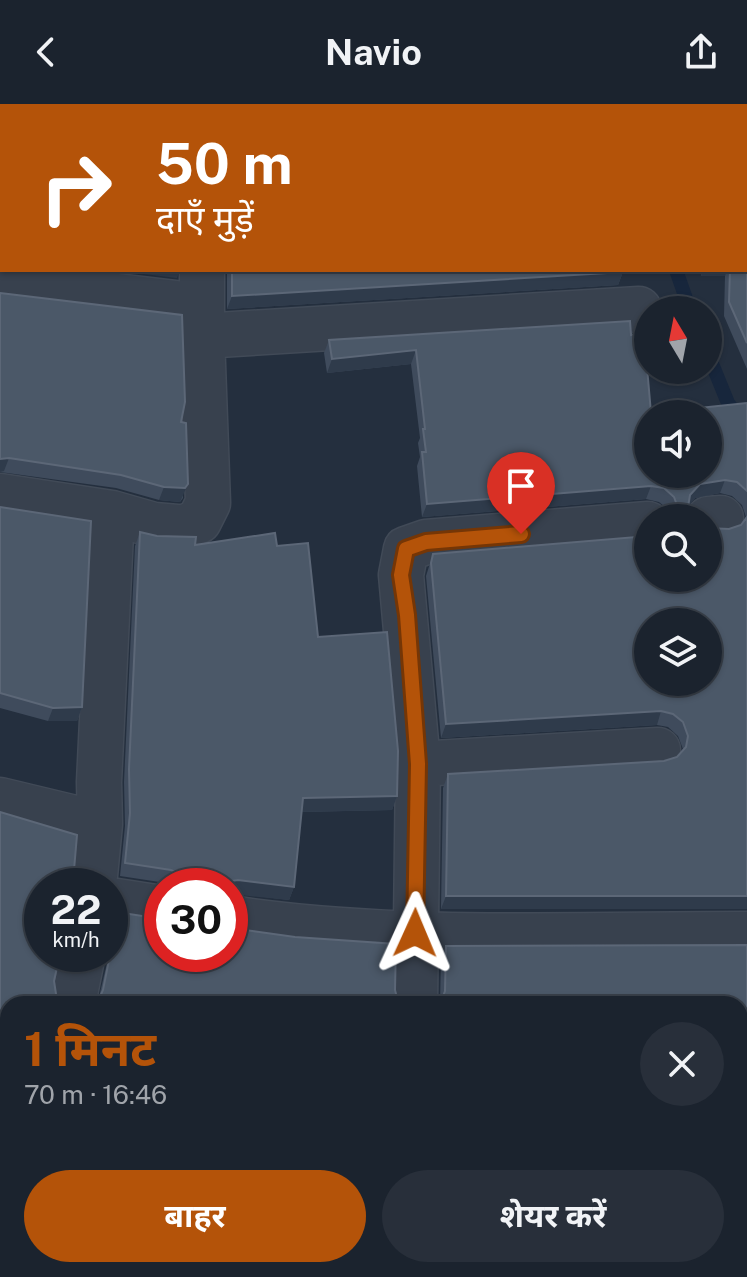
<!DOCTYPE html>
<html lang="hi">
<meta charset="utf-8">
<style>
:root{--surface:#1b232e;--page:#282f3a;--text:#f1f3f6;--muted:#a0a4aa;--line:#39404a;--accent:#b45309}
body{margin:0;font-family:"Public Sans","Noto Sans Devanagari",sans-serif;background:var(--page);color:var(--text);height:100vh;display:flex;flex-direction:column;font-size:30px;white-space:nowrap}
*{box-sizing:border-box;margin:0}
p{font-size:26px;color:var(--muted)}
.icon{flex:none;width:44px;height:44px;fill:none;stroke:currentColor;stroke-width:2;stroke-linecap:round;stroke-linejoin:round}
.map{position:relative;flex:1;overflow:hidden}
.side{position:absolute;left:0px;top:892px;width:748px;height:282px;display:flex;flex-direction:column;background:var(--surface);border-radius:24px 24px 0 0;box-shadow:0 2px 6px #0004,0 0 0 2px var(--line)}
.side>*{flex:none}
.top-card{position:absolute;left:0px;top:0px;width:748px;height:168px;box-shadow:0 2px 6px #0004,0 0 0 2px var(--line);background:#b45309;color:#fff;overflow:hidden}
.needle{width:52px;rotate:350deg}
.buttons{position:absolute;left:634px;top:192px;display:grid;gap:16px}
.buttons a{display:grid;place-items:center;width:88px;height:88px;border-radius:50%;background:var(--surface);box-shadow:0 2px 6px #0004,0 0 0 2px var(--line);font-size:40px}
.speed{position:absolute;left:24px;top:764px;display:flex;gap:16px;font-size:40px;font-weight:700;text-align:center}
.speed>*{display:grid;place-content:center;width:104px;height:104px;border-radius:50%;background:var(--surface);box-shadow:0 2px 6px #0004,0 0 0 2px var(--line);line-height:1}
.speed small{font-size:20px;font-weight:400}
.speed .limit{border:12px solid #d22;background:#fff;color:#111}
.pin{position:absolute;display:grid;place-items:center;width:68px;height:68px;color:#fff;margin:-82px -34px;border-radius:50% 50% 50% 0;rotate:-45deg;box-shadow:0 0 8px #0007}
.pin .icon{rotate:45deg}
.me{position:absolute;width:88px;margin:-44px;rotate:1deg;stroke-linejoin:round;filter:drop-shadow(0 0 6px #0008)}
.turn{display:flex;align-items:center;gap:28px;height:168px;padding:0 24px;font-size:36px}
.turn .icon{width:104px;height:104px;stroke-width:2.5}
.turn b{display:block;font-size:56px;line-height:68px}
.round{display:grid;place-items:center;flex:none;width:84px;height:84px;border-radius:42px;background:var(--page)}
.head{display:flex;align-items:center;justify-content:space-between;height:136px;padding:0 24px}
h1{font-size:48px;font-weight:700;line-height:60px;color:var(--accent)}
.primary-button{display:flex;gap:16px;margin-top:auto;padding:16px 24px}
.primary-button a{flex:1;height:92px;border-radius:48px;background:var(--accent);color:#fff;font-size:32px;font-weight:700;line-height:92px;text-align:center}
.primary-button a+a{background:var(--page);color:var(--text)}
header{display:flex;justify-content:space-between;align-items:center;height:104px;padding:0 24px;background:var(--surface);font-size:36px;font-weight:700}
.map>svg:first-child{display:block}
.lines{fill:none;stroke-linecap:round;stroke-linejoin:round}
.stream{stroke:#17263c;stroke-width:14}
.street-casing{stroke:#414a57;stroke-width:47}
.street{stroke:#38414e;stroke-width:44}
.wall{fill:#3f4b5c}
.shaded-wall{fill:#2f3b4b}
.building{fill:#4b5868;stroke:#5c6777;stroke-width:2;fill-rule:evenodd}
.route-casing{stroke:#753606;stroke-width:20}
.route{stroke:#b45309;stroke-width:14}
</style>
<header><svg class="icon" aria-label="back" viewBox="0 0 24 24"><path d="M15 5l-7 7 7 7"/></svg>Navio<svg class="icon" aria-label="share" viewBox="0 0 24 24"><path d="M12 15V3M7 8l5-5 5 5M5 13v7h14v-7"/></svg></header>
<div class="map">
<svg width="747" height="1173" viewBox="0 0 747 1173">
<rect width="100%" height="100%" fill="#242f3e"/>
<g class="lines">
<path class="stream" d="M676,166L690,206
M708,250L728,299L747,324"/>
<g class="street-casing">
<path id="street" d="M212,2V0
M0,178L201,202
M202,232L639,205
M0,392L112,409L154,421L177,423H185L199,417L208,399L202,232V166
M708,415L721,414
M418,660L658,646
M0,696L100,720
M94,782L100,720L99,678L112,409
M110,796L162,804
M230,814C398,839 577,830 747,830
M74,895L83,850
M415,900L418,660L401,471L406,445L426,438L648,420
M740,1043L747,1019
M0,1144L8,1145
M146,1166L156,1167
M328,1173V1166
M703,1173L704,1166"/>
</g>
<use href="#street" class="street"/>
</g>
<path class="wall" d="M747,0V265L724,212L725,172H701L702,166H746Z
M227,166H623V168L618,181L227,205Z
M0,189L181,318L183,394L180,398L159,396L116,384L0,368Z
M631,231L651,309L747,299V805H441L443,684L448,670L664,657L677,653L683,645L678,632L668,623L657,621L441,634L426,472L433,450L729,425L741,421L746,413L742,401L732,392L720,389L695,394L688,401L692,414H672L669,406L659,398L646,395L422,413L417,362L420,353L418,339L420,334L411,260L327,269L324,249L329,236Z
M0,403L82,603L77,617H48L0,604Z
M140,428L195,441L277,442L318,533L397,692L392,706L301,708L294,783L289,796L233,789L230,782H172L166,779L120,772L125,722L124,678L135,442Z
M110,807L395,886L398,898L98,897L108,855L107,850H110Z
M747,841V995H740L440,900L441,855L446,842Z"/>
<path class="shaded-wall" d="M0,141H2V153L0,154Z
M110,166H180L177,174Z
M703,166H727L725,172H701Z
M623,168L618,181L227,205L232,192Z
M416,246L411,260L327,269L332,255Z
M9,354L4,367L0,368V355Z
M725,376L720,389L695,394L685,405L690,391L700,380Z
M188,380L180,398L159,396L164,383Z
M651,382L646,395L422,413L427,400Z
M82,603L77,617H48L53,604Z
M661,607L657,621L441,634L446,620Z
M397,692L392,706L298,708L303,694Z
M238,776L294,783L289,796L230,790V782H219L225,778Z
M446,792H747V805H441Z
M745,981H747V995H740V984Z
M0,1107H8V1120L0,1121Z"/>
<path class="building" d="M0,0H195L197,2H2V141H0Z
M237,0H286V2H236Z
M342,0H747V239L729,198L730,166H746V2H326Z
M232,166H623V168L232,192Z
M0,189L182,211L185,298L181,318L186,319L188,380L185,384L164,383L121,371L9,354L0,355Z
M630,217L631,231L644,229L651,309L747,299V387L737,378L725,376L700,380L690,391L688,403L692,414H676L678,404L674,393L664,384L651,382L427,400L422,348H426L423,325H425L416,246L332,255L329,236ZM648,310H708V370H648Z
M0,403L91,417L82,603L53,604L0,589Z
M747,413V792H446L448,670L664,657L677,653L686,643L688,632L683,618L673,610L661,607L446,620L431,459L433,450L648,432V474H708V424L729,425L741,421ZM648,518H708V578H648Z
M140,428L157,432L196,433L195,441L275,429L277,442L308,439L318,533L387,528L398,647L397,692L303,694L294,783L238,776L225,778L219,782H190L182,771L171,766L125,759L130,709L129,665Z
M0,708L77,731L74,766L76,778L80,782H42V850H60L54,877L56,890L63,900H8V1107H0Z
M110,807L162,815V850H230V824L295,833L396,840L395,886L398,898L400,900H94L98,897L103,886L112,841L110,826Z
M747,841V981L740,984V900H440L445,887L446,842Z
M740,1053H747V1173H729L732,1166H740Z
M0,1153L8,1156V1166H131L137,1173H0Z
M182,1166H310L311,1171L313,1173H174Z
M356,1166H685L688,1173H353Z"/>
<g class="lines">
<g class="route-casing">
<path id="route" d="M415,829L418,660L407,511L401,471L406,445L426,438L521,430"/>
</g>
<use href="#route" class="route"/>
</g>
</svg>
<div class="buttons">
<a><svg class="needle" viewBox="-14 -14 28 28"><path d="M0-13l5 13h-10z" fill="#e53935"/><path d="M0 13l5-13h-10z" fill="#a0a4aa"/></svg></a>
<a><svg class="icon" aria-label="sound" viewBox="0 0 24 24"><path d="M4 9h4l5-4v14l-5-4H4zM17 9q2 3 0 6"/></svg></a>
<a><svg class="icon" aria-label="search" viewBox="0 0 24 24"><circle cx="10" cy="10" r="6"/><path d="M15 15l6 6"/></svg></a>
<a><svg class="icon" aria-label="layers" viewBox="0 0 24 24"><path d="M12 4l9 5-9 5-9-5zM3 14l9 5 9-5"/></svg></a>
</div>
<div class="speed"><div>22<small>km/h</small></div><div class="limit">30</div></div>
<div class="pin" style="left:521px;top:430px;background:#d93025"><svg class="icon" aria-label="arrive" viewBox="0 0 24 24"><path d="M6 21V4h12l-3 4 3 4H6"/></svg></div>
<svg class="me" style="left:415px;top:829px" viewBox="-20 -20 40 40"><path d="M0-17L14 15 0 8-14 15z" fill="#b45309" stroke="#fff" stroke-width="4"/></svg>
<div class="top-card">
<div class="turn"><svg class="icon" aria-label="right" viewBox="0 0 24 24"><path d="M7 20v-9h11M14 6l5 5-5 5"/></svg><div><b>50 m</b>दाएँ मुड़ें</div></div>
</div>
<section class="side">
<div class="head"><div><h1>1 मिनट</h1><p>70 m · 16:46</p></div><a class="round"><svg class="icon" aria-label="close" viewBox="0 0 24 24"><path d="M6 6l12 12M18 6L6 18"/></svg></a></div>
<div class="primary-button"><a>बाहर</a><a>शेयर करें</a></div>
</section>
</div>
